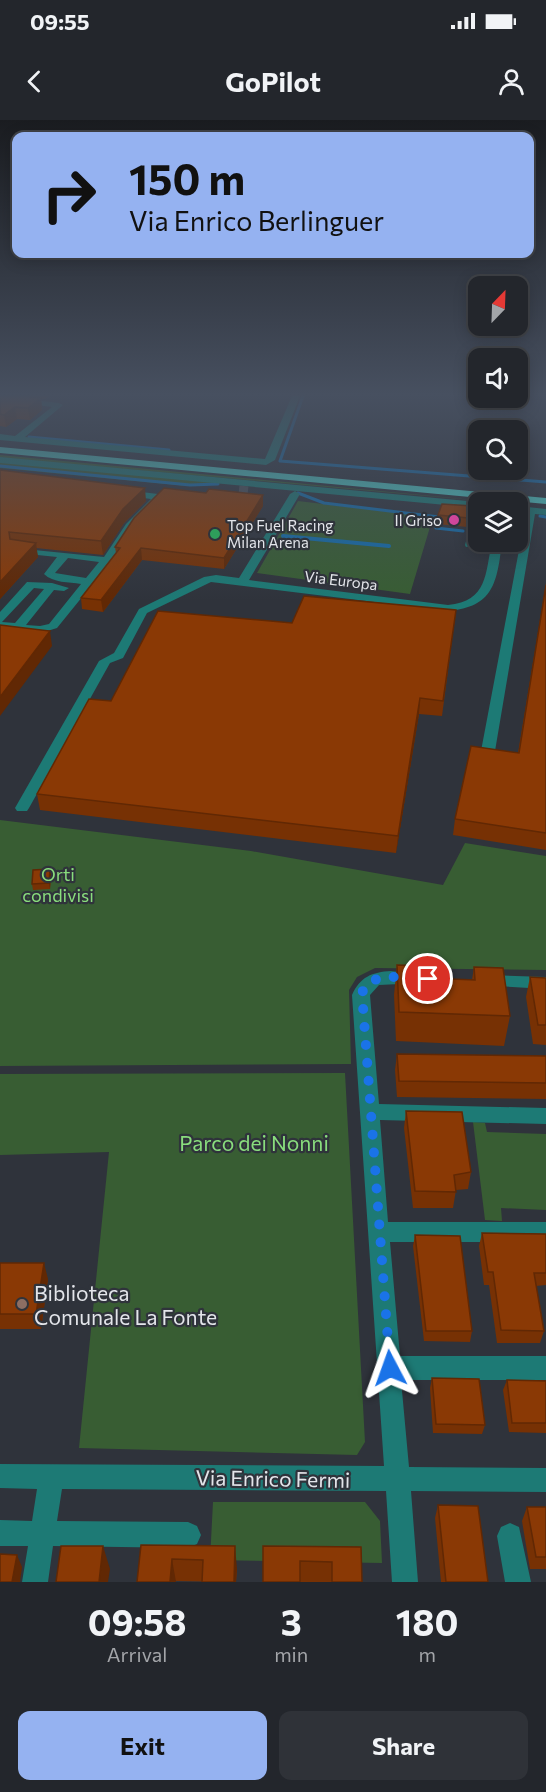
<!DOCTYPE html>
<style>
:root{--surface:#23262c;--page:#2f3238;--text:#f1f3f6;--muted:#a3a5a9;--line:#404348;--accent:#95b2f1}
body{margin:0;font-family:Commissioner,sans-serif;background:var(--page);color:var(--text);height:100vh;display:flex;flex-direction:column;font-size:22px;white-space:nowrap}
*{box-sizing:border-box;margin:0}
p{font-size:20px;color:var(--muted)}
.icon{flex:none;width:33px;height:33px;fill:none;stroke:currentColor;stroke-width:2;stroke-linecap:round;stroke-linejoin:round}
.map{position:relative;height:1462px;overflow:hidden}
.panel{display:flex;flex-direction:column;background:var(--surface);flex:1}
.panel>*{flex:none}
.guide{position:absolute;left:12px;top:12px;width:522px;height:126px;border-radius:12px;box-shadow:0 3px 15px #0003,0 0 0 2px var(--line);background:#95b2f1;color:#111;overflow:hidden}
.needle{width:39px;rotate:23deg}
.fabs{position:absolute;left:468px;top:156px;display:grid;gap:12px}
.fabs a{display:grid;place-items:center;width:60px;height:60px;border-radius:12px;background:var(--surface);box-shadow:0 3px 15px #0003,0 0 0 2px var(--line);font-size:30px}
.pin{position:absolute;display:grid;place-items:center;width:51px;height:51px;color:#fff;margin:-26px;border:3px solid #fff;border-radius:50%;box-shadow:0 2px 6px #0007}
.me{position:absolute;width:66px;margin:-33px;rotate:356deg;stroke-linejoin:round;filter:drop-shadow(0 0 4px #0008)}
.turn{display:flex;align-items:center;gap:21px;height:126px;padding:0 18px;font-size:27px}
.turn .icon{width:78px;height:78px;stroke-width:2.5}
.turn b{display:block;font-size:42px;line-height:51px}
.eta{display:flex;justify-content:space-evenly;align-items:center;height:102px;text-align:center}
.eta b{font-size:36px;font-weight:700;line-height:42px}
.button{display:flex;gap:12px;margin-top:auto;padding:12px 18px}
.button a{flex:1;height:69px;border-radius:12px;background:var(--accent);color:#111;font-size:24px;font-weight:700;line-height:69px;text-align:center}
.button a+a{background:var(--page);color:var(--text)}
.status{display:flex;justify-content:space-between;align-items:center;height:42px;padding:0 30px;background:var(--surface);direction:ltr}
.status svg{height:16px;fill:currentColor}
header{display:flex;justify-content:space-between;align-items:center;height:78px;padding:0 18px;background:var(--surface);font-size:27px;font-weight:700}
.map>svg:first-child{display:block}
.green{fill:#385d33}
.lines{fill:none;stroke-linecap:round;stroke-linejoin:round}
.stream-far1{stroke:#156daa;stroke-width:3}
.stream{stroke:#156daa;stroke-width:4}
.minor-tunnel{stroke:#4a4e55;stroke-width:9;stroke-dasharray:9 4.5;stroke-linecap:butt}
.minor{fill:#1d7a75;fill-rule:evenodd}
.highway{fill:#4fccc6;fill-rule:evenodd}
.wall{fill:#773104}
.shaded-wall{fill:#612804}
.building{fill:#8a3905;stroke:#612804;stroke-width:1.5}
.route{stroke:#1a73e8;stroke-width:10;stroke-dasharray:0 18}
.hotel-dot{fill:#d1479c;stroke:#2f333b;stroke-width:2}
.leisure-dot{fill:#2e9e5b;stroke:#2f333b;stroke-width:2}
.education-dot{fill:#8d6e63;stroke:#2f333b;stroke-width:2}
.labels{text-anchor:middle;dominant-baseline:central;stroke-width:4.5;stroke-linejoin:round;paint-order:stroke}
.far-poi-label{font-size:15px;fill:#e3e5ea;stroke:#2f333b;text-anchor:end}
.far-street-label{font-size:15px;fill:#e3e5ea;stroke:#2f333b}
.park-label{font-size:18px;fill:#89dd7d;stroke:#2f333b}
.near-park-label{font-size:21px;fill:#89dd7d;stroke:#2f333b}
.near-poi-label{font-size:21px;fill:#e3e5ea;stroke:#2f333b;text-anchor:start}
.near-street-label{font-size:21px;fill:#e3e5ea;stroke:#2f333b}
</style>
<div class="status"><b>09:55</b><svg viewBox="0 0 49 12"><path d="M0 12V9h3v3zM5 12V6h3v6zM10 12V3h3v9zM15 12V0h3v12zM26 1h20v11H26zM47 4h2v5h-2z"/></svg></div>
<header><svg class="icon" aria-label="back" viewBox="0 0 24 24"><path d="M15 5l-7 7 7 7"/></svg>GoPilot<svg class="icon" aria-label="person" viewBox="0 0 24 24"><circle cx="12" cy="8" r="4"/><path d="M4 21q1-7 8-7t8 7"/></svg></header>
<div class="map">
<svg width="546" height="1462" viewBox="0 0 546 1462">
<rect width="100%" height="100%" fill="#2f333b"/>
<path class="green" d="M0,335L495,382L0,338Z
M0,341L219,363L187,366L0,348Z
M298,381L433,397L410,474L257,453Z
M0,700L251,731L443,765L465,723L546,736V850L375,848L357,857L349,870L351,944L0,946Z
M345,953L365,1322L357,1335L79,1328L109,1032L0,1035V954Z
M473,1002L485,1003L487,1012L546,1014V1090L501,1088L502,1101L485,1100Z
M213,1382H365L380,1401L382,1443L210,1440Z"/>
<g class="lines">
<path class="stream-far1" d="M303,276L280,341L546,362
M29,317L169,330
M0,346L190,365L218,364
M298,373L324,383L439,397L436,408L463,411
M540,396L546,397"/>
<path class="stream" d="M283,416L389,426"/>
<path class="minor-tunnel" d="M239,370L249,371"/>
<path class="minor" d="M0,276L59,283L63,285L25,317L265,339L292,276H300L275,340L266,345L0,320V314L15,316L52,287L0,280Z
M0,337L478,382H480L478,388L0,343Z
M125,370L158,374L163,377L133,408L121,429L57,508L41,513L0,508V492L27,462L52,463L69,468L64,471L54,470L26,505L40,506L49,504L81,464C69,462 53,463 44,454L57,437L18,433L13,430L14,428L104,437L126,404L151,379L122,375V371ZM68,438L99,442L86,458L55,453ZM34,468L44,469L15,503L2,502Z
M295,371L300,374L249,460L448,485C488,481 485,454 492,422H502C497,462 494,487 448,491L211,462L147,493L123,538L110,543L29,688L27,691H17L15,688L99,541L114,533L139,489L204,457L216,455L239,458L290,374Z
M518,386L546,389V395L535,394L495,631L488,635L481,631L526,393L518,392Z
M478,392V412L475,425L466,427L465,425L473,395Z
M391,851L420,855L422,859L420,863L379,865L370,875L379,984L546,988V1004L380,1000L388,1102H546V1122H390L400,1236H546V1260H401L409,1347L546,1348V1372L411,1371L418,1462H392L386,1371L62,1369L57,1401L188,1402L197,1406L201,1415L197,1424L188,1428L53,1426L48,1462H22L28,1426H0V1400L32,1401L37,1369L0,1368V1344L384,1346L352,875C360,857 372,852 391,851Z
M486,855L546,857V869L480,865L477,861L480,857Z
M510,1403L519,1407L531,1462H505L497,1416L501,1407Z"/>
<path class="highway" d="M0,327L546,378V384L0,333Z"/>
</g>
<path class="wall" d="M0,276H49L45,279H41L42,290L30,300L17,299L6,307L0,306Z
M0,350L146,381L124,403L103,435L36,428L38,437L0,479Z
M263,386L224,449L142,440L103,492L82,489L81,478L116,433L115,427Z
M472,386L471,395L467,407L437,404L438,395Z
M546,463V730L453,715L455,699L518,633Z
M456,490L442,596L419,594L396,733L40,690L37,674L111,581L292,503Z
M50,749L51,755L50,769L33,770L32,764Z
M397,845L426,858L472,860L474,847L510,896L504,926L396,921L394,875Z
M530,857L546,858V925L533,924L526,877Z
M397,934L546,936V979L397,977L395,950Z
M406,991L471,1052L468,1069L456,1070L453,1088H413L404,1008Z
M482,1113L546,1114V1165L536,1166L544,1211L540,1223H497L489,1165H484L479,1126Z
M415,1115L472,1211L470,1222L424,1221L413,1126Z
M0,1143L48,1159L41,1209H0Z
M432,1258L485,1305L482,1314L433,1313L430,1268Z
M507,1260L546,1261V1313L509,1312L503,1270Z
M438,1385L488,1462H441L435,1398Z
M527,1387H546V1449H530L522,1401Z
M141,1425L237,1449L236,1462L176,1461Z
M263,1426L361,1427L362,1462H263Z"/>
<path class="shaded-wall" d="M31,276H33L34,283L41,278L42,290L30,300L28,288Z
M15,287L17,299L6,307L4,295Z
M145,368L146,381L124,403L103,435L101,421L123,389Z
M263,375V386L224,449V438Z
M472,386L471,395L467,407L468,398Z
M36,423L38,437L0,479V462Z
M141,428L142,440L103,492L101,480Z
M50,511L52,526L0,596V577Z
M420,578L419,594L396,733L398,716Z
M50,749L51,755L50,769L49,763Z
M44,1143L48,1159L41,1209L36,1194Z
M103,1426L110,1449L108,1462H99Z
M235,1426L237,1449L236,1462H234Z
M17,1435L22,1447L20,1462H12Z
M172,1439L176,1462H170Z"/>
<path class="building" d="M0,276H31L30,277L41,278L28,288L15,287L4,295L0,294Z
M0,350L145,368L123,389L101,421L9,412L10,419L36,423L0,462Z
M164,368L206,373L209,369L263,375L224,438L141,428L101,480L81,478L120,428L115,427L134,398Z
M442,384L472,386L468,398L438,395Z
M546,465V713L455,699L471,626L519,633Z
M304,476L456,490L443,581L420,578L398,716L37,674L89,579L111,581L158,491L292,503Z
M0,505L50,511L0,577Z
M50,749L49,763L32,764L33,750Z
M397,845L425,846L426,858L475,860L474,847L503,848L510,896L399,892Z
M530,857L546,858V905H538Z
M397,934L546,936V963L399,961Z
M406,991L462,992L471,1052L454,1055L456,1072L415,1071Z
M482,1113L546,1114V1153H534L544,1211L501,1210L493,1152H488Z
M415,1115L460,1116L472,1211H426Z
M0,1143H44L36,1194H0Z
M432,1258L479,1259L485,1305L436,1304Z
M507,1260L546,1261V1303H512Z
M438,1385L478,1386L488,1462H446Z
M527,1387H546V1437H536Z
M141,1425L235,1426L234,1462H202L203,1440L172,1439L170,1462H137Z
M61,1426H103L99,1462H56Z
M263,1426L361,1427L362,1462H332V1442L300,1441V1462H263Z
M0,1434L17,1435L12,1462H0Z"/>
<linearGradient id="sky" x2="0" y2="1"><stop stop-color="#1a1c20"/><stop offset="0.57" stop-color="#475060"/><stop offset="1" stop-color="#475060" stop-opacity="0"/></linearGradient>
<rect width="546" height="481" fill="url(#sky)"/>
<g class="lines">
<path class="route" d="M390,1248L362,873C371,849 408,859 428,859"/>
</g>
<circle class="hotel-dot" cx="454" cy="400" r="6"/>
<circle class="leisure-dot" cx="215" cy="414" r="6"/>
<circle class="education-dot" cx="22" cy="1184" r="6"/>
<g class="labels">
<g class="far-poi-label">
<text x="442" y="400">Il Griso</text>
<text x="227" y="405" text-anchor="start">Top Fuel Racing<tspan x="227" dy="17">Milan Arena</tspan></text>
</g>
<g class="far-street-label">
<text transform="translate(341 460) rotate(7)">Via Europa</text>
</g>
<g class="park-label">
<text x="58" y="754">Orti<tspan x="58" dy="21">condivisi</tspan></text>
</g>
<g class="near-park-label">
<text x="254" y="1022">Parco dei Nonni</text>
</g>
<g class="near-poi-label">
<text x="34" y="1172">Biblioteca<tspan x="34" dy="24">Comunale La Fonte</tspan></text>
</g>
<g class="near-street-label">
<text transform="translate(273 1358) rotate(1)">Via Enrico Fermi</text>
</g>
</g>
</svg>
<div class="fabs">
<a><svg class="needle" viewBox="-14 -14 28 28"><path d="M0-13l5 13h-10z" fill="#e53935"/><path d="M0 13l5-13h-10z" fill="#a3a5a9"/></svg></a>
<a><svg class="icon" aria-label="sound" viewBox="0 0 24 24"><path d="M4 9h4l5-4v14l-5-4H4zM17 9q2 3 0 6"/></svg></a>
<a><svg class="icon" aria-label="search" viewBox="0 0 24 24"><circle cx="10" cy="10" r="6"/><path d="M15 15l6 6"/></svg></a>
<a><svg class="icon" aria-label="layers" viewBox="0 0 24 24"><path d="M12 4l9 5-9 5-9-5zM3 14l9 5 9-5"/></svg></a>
</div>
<div class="pin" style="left:428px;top:859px;background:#d93025"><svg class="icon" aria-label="arrive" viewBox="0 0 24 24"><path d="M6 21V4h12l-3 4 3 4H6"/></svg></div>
<svg class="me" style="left:390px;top:1248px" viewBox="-20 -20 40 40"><path d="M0-17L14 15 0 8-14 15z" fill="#1a73e8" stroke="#fff" stroke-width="4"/></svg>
<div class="guide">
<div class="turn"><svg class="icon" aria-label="right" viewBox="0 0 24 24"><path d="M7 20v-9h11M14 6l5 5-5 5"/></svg><div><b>150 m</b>Via Enrico Berlinguer</div></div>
</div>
</div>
<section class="panel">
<div class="eta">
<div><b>09:58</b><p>Arrival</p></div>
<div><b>3</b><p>min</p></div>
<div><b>180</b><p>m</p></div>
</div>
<div class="button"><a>Exit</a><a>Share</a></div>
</section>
